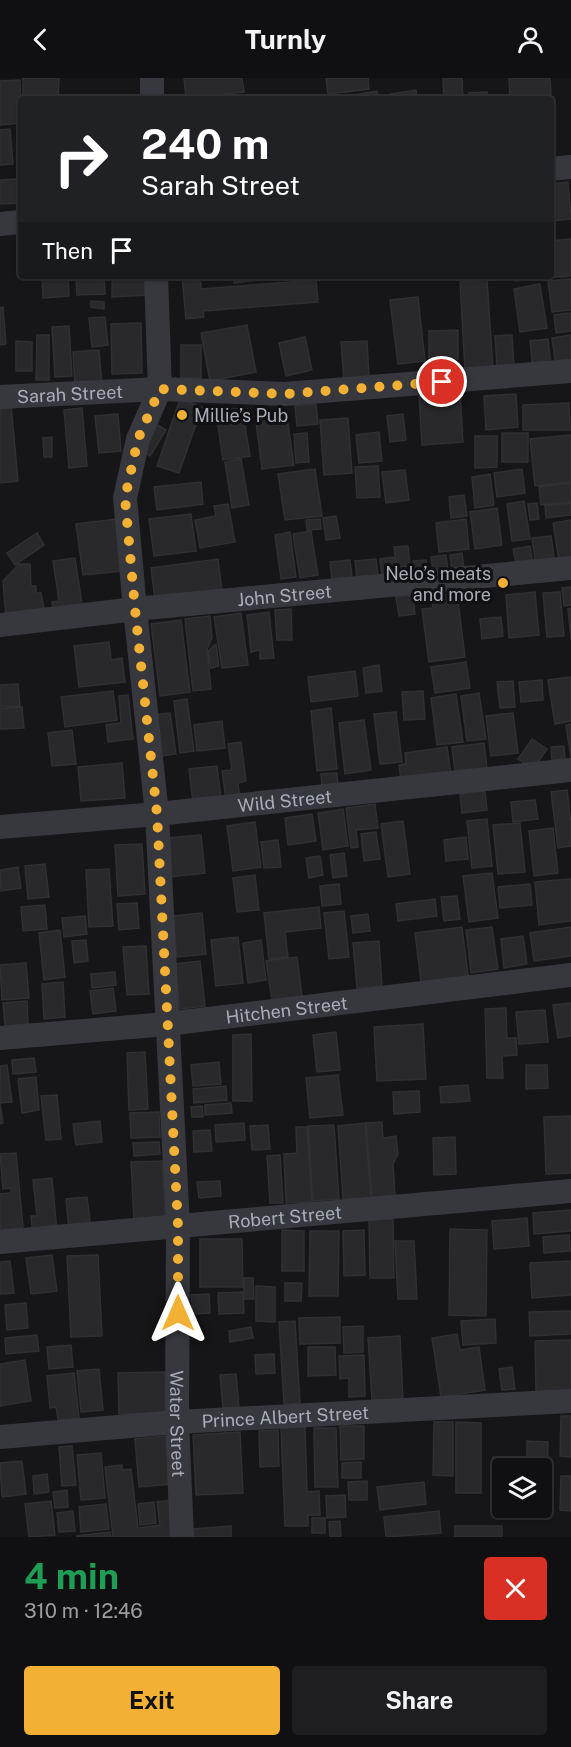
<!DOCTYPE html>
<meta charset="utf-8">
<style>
:root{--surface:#101012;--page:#1e1e20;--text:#f1f3f6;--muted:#9c9d9f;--line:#303032;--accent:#f2b134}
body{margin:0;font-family:"Public Sans",sans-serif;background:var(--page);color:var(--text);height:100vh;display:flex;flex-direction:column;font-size:22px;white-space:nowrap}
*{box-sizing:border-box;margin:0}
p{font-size:20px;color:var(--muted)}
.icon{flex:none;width:33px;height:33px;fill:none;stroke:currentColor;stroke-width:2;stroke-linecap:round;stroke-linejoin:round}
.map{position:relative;height:1459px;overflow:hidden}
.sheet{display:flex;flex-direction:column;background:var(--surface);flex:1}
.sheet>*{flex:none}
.top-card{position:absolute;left:18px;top:18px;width:536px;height:183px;border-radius:6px;box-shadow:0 2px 4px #0004,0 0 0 2px var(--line);background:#202124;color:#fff;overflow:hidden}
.tools{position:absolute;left:492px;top:1380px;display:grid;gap:12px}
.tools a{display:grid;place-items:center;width:60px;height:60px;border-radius:6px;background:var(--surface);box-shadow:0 2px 4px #0004,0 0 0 2px var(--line);font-size:30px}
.pin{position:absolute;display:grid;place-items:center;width:51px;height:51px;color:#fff;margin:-26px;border:3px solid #fff;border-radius:50%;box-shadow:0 2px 6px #0007}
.me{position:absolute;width:66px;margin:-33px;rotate:0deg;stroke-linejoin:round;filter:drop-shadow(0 0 4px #0008)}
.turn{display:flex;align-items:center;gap:21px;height:126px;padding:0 24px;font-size:27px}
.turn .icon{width:78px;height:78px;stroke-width:2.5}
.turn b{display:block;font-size:42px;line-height:51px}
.then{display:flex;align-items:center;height:57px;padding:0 24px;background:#0003;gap:12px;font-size:22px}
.round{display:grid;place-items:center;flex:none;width:63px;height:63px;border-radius:6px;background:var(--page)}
.headline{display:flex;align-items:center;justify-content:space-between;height:102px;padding:0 24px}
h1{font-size:36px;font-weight:700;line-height:45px;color:#1e9e55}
.action{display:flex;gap:12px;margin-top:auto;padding:12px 24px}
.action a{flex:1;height:69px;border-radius:6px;background:var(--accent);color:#111;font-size:24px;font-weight:700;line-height:69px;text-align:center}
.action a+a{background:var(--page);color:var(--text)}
header{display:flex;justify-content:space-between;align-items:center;height:78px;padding:0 24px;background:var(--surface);font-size:27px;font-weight:700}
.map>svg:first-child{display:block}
.building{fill:#29292c;stroke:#303034;stroke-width:1.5}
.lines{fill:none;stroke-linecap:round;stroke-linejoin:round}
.street{stroke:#37383d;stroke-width:24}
.route{stroke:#f2b134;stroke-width:10;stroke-dasharray:0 18}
.poi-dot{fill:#f2b134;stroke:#111113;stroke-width:2}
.labels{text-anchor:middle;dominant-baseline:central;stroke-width:6;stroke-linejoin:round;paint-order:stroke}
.street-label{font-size:18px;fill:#a8adb8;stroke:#111113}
.poi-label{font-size:18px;fill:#a8adb8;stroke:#111113;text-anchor:start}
</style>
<header><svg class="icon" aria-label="back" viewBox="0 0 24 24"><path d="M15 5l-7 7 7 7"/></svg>Turnly<svg class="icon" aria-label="person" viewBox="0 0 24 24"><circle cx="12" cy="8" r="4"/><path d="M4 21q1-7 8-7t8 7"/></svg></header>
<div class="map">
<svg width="571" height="1459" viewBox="0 0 571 1459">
<rect width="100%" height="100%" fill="#161618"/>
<path class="building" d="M23,0H59L58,21L23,19Z
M184,0H242L244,14L205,18V21H186Z
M326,0H368L369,11L328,16Z
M443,0H462L463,21H444Z
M509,0H550L555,82H550V21H510Z
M20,2L21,45L0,47V3Z
M416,12L417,21H391L390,16Z
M377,13L379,21H355L354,17Z
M487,14L488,21H469V15Z
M10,51L13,86L0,87V52Z
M18,101L20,125L0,126V102Z
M568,104L571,141L550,143V106Z
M571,161V198L542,200L541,198H550V163Z
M42,198H68L69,218L43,220Z
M76,198H104L105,216L77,217Z
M112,198H147L148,217L112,219Z
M182,198H200L201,211L316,202L318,224L203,233L204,239L186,241Z
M234,198H266V201L234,205Z
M515,198H534L535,201L515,203Z
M571,201V232L552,234L548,203Z
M487,202L493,290L465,292L460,204Z
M540,206L547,250L520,254L514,211Z
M418,219L425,283L398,286L390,222Z
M91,223L104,224V231L91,229Z
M3,229L6,266L0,267V230Z
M571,235V253L556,255L554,237Z
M105,239L108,267L92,269L89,240Z
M141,245L142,295L112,296L111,246Z
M247,247L256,294L210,303L201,255Z
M69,248L72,298L55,299L52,249Z
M458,252V281L429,282V253Z
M37,257H49V302H36Z
M512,257L514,290H497L495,258Z
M571,257V287L556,289L552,260Z
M305,259L312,292L286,298L279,265Z
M548,261L551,289L533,291L530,263Z
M16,263L32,264V293H16Z
M367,263L369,300L344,302L341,264Z
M181,267H201V300H181Z
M99,272L102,306L75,307L73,274Z
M460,315L463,364L422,367L419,318Z
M516,316L518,349L486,352L484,318Z
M180,321L202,329L179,395L157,388Z
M569,325L570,352H523V327Z
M11,326L18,403L0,405V327Z
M316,326L318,346L297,348L295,328Z
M82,330L87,388L69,390L64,332Z
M242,330L250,378L223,382L216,334Z
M118,336L121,373L99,375L95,338Z
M403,336L406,362L390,364L387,338Z
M287,339L294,387L262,391L256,344Z
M348,340L352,395L324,397L320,342Z
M153,344L166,352L150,378L138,371Z
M379,354L382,383L359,385L356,357Z
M307,355L309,384L296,385L294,356Z
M502,355H528V384H502Z
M571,357V404L535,408L530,361Z
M475,358H497V389L475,390Z
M52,359V379H44L43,360Z
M241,381L249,427L232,430L225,384Z
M378,388L380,419L357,420L355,389Z
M315,391L322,438L285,442L278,396Z
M522,391L525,415L497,419L494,395Z
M405,392L409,422L386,425L382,394Z
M490,396L494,427L475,430L472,399Z
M201,404L203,426L157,432L154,409Z
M571,405V424L541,427L539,409Z
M464,417L467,438L451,440L449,419Z
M524,423L530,461L512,463L507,426Z
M537,425L539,441L530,442L528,426Z
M571,425V437L546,440L545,428Z
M228,426L235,464L200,470L195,442L216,438L214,428Z
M497,430L502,467L475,471L470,434Z
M191,436L196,473L154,478L149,441Z
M336,438L340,460L326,462L323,440Z
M116,441L123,493L83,497L76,446Z
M320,441L321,451L307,452L306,442Z
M466,441L469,471L439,474L436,445Z
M571,442V481L559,483L553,445Z
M311,453L318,497L300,500L293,456Z
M290,454L296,499L281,501L275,457Z
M37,455L44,467L15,487L7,475Z
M551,458L555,485L536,487L532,460Z
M408,468L410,488L397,490L394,469Z
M530,468L533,487L517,490L513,471Z
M462,475L464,491L452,492L450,477Z
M446,477L448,493L433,494L431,479Z
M394,479L396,498L382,499L380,481Z
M75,480L83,533L54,537L52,524L59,523L53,483Z
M218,481L222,513L155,522L151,490Z
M376,481L378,498L357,500L355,483Z
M350,482L352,499L332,501L330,484Z
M426,482L428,497L415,498L413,483Z
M19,486H30L31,508H36V515H41L45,536L6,540L3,503Z
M571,509V527L564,528L562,510Z
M535,514L539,557L509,560L506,517Z
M560,514L564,558L547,559L543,515Z
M457,515L465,579L429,584L422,531L433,530L431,518Z
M413,517L415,536L399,538L396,519Z
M571,530V562L568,531Z
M291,531L292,562H277L275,532Z
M269,534L274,580L260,581V572L251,574L247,537Z
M241,535L248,587L222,590L214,539Z
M210,538L212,560L207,571L211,611L193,613L185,541Z
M501,539L503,558L482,561L480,541Z
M181,542L190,614L160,618L151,546Z
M109,564L111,582L122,580L125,604L79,609L74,568Z
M216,566L219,588L211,590L208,573Z
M466,584L470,610L435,615L431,589Z
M379,587L382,613L366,615L363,590Z
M355,593L358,618L311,624L308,599Z
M571,599V643L555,646L548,602Z
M542,602L543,622L521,624L519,604Z
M513,603L515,629L500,630L497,604Z
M18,606L20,628L0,629V607Z
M113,613L117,642L65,649L61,619Z
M423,613L425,641L404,642L402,614Z
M479,615L486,661L467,663L461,618Z
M456,616L463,664L437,667L431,620Z
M128,617L133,661L108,664L106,647L121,645L119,618Z
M187,621L194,673L180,675L174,623Z
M22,629L24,650L0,651V631Z
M331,630L337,691L317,693L311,633Z
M396,634L402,684L380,686L374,636Z
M170,635L176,676L160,678L154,637Z
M513,635L518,675L491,678L486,638Z
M364,642L371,692L345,696L339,645Z
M222,643L225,670L197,673L194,647Z
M571,646V680L566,647Z
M72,652L76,686L52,688L48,655Z
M532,661L547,671L533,691L518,681Z
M241,664L246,703L238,705L240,720L226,721L222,693L232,692L228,666Z
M484,665L487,690L455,694L452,669Z
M564,668L565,684L552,685L551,669Z
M447,669L451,696L401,702L399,687L406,686L405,675Z
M122,685L125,720L81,723L78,689Z
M217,688L221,721L193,725L189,691Z
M337,695L338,710L322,711L321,696Z
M567,712L571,747V768L558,770L551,714Z
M485,713L487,732L462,735L460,716Z
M535,722L538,741L513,744L511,724Z
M375,726L378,750L356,752L358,769L351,770L346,730Z
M343,731L348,768L323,772L318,735Z
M312,736L316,763L288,767L285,740Z
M487,741L492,788L472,790L467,743Z
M403,743L410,796L388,799L381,746Z
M255,744L261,789L233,793L227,748Z
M520,745L525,794L498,796L493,747Z
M553,750L558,795L534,798L529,753Z
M376,754L380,781L364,783L361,756Z
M201,757L205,795L170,799L166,760Z
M466,759L468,781L446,783L444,762Z
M278,762L281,789L264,790L261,764Z
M142,766L145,816L118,818L115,767Z
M344,775L347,798L333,800L330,777Z
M320,778L323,797L309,800L306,780Z
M45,786L49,819L28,821L25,788Z
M18,789L21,810L1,813L0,792Z
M109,791L113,848L89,849L86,792Z
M492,795L498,840L469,844L463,798Z
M255,797L259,832L237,834L233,800Z
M571,801V843L539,847L535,804Z
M339,806L341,826L322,828L320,808Z
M530,806L532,827L500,830L498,809Z
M457,818L460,841L444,843L441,819Z
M435,821L437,838L398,843L396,826Z
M137,825L139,850L119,852L117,826Z
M45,827L47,851L23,853L21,829Z
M319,829L321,850L285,854L288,879L269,881L264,835Z
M344,833L349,879L329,881L324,835Z
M202,835L206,876L177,879L173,838Z
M368,836L370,853L353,855L351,838Z
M85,838L87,856L64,859L62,840Z
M462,849L468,898L421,904L415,855Z
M492,849L498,891L471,895L466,852Z
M571,849V878L534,883L530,855Z
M60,852L65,899L44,902L39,855Z
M523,858L527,886L504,890L501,861Z
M238,859L243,905L216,908L211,862Z
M86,862L88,883L74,885L72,863Z
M261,862L266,902L248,905L243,865Z
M379,863L382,908L357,910L353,865Z
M146,868L149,916L127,917L123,869Z
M297,879L302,918L272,922L266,883Z
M200,883L205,928L180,931L175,886Z
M26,885L29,920L2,922L0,887Z
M115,894L116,907L92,910L91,896Z
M63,904L65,939L44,941L42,906Z
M113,910L116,933L93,936L90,913Z
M27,923L28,946L5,948L3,925Z
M571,925V958L558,960L553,927Z
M506,930L507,960H516L517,977L502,978L503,1000H487L485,931Z
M545,932L548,964L519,966L516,934Z
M423,946L426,1001L377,1003L374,949Z
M336,954L340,992L317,994L313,957Z
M251,956L252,1023H233V957Z
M145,974L148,1031L129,1032L127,975Z
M34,980L36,994L13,996L12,982Z
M219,984L221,1006L193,1008L191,987Z
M7,987L12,1024L0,1025L3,1045L0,1046V988Z
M526,987H547L548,1010L526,1011Z
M338,997L343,1037L310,1040L306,1000Z
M36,999L39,1032L22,1035L18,1001Z
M468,1007L470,1023L441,1025L440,1009Z
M226,1008L227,1022L194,1025L193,1011Z
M419,1013L420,1034L394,1036L393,1014Z
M57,1017L61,1061L46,1062L41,1018Z
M231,1025L232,1035L205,1037V1027Z
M202,1028L203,1039H192L191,1029Z
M159,1034L160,1059L131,1060L130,1035Z
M571,1038V1095L546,1096L544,1039Z
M100,1043L102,1064L76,1067L73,1046Z
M382,1044L383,1060L396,1058L398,1076L393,1086L395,1117L372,1119L366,1045Z
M244,1045L245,1062L216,1064L215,1047Z
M365,1045L371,1120L343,1121L338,1048Z
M268,1047L270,1071L252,1072L250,1048Z
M334,1047L339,1121L313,1123L308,1048Z
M296,1049H307L312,1124L286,1125L284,1076L297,1075Z
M210,1052L212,1073L194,1074L193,1053Z
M455,1059L456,1096L434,1097L433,1060Z
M159,1064L160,1076L134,1078L133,1065Z
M16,1075L23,1149L0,1152V1116L11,1115V1110L3,1111L0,1076Z
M280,1077L283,1125H270L267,1078Z
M162,1083L165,1141L134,1143L131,1084Z
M52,1100L57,1153L33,1156L31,1138H37L33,1102Z
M220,1103L221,1118L199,1120L197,1104Z
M87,1119L91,1150L69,1152L66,1121Z
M571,1132V1153L534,1156L533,1135Z
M527,1140L529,1168L494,1171L492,1143Z
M393,1141L394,1200H370L369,1142Z
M450,1151L487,1152L486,1238L449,1237Z
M282,1152L304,1153V1193H282Z
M364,1152L365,1197L344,1198L343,1153Z
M310,1153H339L338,1218H309Z
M569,1157L570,1173L544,1175L543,1159Z
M200,1161H242L243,1209H200Z
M395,1163H414L417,1221H398Z
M52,1177L57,1213L31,1216L26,1180Z
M98,1177L102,1258L71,1259L67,1178Z
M10,1183L14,1215L0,1216V1184Z
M571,1183V1217L532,1220L530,1185Z
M244,1200H253L254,1221H244Z
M285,1205H302L301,1223H285Z
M256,1208L275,1209V1244L256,1243Z
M243,1214L244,1235L219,1236L218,1215Z
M209,1216L210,1235L193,1236L191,1217Z
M26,1225L28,1250L7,1252L5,1227Z
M571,1233V1256L530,1258L529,1234Z
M340,1239V1265L300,1266L299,1240Z
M495,1241L496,1265L463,1267L461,1243Z
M295,1243L300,1325L284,1326L279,1244Z
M363,1248V1274L344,1275L343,1249Z
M251,1249L253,1260L230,1264L229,1253Z
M457,1256L460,1272L479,1269L485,1312L441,1319L432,1260Z
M37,1257L39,1273L6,1276L5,1260Z
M400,1258L403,1321L372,1322L368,1260Z
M571,1262V1313H536L535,1263Z
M71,1267L73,1289L49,1291L47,1269Z
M308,1269H335L336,1297L308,1298Z
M274,1276L275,1295L256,1296L255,1277Z
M364,1277L365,1318L349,1319V1300L340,1301L339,1278Z
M25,1282L31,1323L0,1328V1286Z
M512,1289L515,1311L502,1312L499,1291Z
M99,1291L103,1332L81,1334L77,1293Z
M165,1294L166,1335L119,1336L118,1295Z
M74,1295L79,1340L58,1342L56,1329L50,1330L47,1298Z
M236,1296L239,1329L223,1330L220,1297Z
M561,1338H571V1379L560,1378Z
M434,1344H453V1398L433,1397Z
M456,1344L481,1345V1415H456Z
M340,1348H364V1381L341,1382Z
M305,1349L307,1414L319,1413L320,1437H308V1448H285L281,1350Z
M314,1350H336L338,1409H315Z
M278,1352L279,1388L260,1389L259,1353Z
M240,1354L243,1415L196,1417L193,1357Z
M167,1358L172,1406L139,1409L135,1361Z
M527,1363L548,1364L547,1401H542V1390H527Z
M72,1368L76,1407L62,1408L59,1369Z
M101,1375L105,1420L81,1422L77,1377Z
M493,1379H509V1390H502V1413H492Z
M22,1383L26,1416L2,1419L0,1385Z
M361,1384V1400H342V1385Z
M122,1387V1392L131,1391L138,1450L160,1447L157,1424L173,1422L177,1459H113L105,1389Z
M47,1396L49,1414L34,1416L33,1398Z
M561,1398H571V1433L560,1432Z
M367,1403V1422H349L348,1404Z
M424,1404L426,1426L380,1432L377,1409Z
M67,1412L68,1429L55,1430L53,1414Z
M345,1417L346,1439L327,1440L326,1418Z
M51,1423L55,1457L29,1459L25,1426Z
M154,1424L156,1445L140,1447L138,1426Z
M106,1426L109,1451L81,1454L79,1429Z
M73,1433L75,1453L59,1454L57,1435Z
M439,1433L441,1455L386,1459L384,1439Z
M312,1440H325V1455H312Z
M340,1443L341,1459H330L329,1444Z
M231,1448V1459H194L193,1451Z
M455,1448H502V1459H455Z
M110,1454L111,1459H77V1458Z"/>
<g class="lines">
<g class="street">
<path d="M152,0V21"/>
<path d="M550,91L571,89"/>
<path d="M0,146L21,144"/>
<path id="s1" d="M156,198L160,311L138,361L125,420L135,531L157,736L178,1148L177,1344L182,1459"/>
<path id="s2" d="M0,319L160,311L285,316L571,293"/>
<path id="s3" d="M0,547L135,531L571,490"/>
<path id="s4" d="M0,749L157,736L571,692"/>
<path id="s5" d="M0,960L167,946L571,897"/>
<path id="s6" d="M0,1164L571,1113"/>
<path id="s7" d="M0,1359L177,1344L571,1323"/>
</g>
</g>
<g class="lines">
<path class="route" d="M178,1235V1148L157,736L135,531L125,420L138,361L160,311L285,316L442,304"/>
</g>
<g class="poi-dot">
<circle cx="182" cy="337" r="6"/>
<circle cx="503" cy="505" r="6"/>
</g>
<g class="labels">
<g class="street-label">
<text stroke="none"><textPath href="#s2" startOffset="70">Sarah Street</textPath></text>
<text stroke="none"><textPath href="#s3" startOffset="286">John Street</textPath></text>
<text stroke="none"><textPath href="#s4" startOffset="286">Wild Street</textPath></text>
<text stroke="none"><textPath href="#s5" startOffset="288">Hitchen Street</textPath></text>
<text stroke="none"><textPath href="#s6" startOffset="286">Robert Street</textPath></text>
<text stroke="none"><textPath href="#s7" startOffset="286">Prince Albert Street</textPath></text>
<text stroke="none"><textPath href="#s1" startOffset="1156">Water Street</textPath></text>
</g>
<g class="poi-label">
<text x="194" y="337">Millie’s Pub</text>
<text x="491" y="495" text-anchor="end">Nelo’s meats<tspan x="491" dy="21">and more</tspan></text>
</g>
</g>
</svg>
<div class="tools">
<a><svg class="icon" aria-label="layers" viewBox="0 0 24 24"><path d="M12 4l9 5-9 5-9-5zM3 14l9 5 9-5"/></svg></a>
</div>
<div class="pin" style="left:442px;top:304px;background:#d93025"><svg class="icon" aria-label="arrive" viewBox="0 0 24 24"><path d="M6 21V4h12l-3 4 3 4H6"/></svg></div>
<svg class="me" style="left:178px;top:1235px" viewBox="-20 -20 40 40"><path d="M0-17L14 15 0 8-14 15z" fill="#f2b134" stroke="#fff" stroke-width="4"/></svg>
<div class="top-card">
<div class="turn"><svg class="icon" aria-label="right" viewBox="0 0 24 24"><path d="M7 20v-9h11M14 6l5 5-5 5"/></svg><div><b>240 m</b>Sarah Street</div></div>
<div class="then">Then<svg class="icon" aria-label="arrive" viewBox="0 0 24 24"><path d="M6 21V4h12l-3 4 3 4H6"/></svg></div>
</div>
</div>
<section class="sheet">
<div class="headline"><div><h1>4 min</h1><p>310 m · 12:46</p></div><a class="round" style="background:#d93025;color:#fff"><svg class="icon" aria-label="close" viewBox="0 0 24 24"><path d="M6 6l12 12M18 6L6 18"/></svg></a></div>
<div class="action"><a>Exit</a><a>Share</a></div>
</section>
